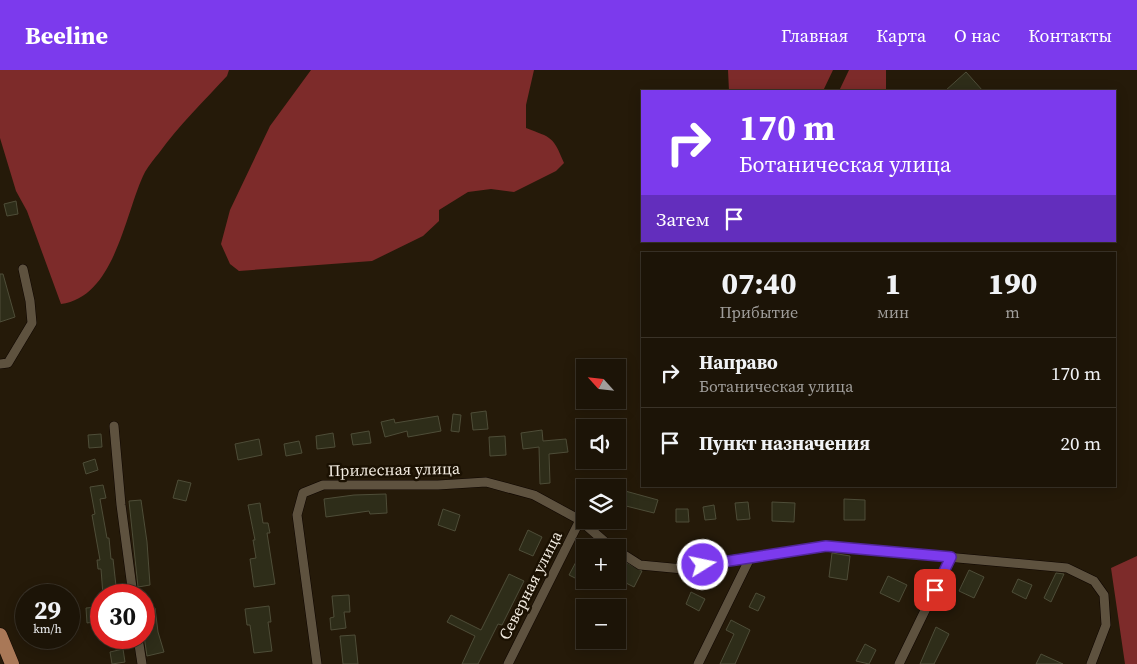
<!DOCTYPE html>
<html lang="ru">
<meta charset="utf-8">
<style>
:root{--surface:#1c1407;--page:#251d11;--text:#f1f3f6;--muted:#a09e9b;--line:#3a3328;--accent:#7c3aed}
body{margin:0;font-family:"Source Serif 4",serif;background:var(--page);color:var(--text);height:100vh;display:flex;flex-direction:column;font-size:19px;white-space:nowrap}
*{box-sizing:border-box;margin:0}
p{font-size:16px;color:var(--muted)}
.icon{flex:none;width:28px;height:28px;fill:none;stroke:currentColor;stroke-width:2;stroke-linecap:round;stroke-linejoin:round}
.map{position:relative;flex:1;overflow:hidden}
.sheet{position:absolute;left:641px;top:182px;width:475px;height:235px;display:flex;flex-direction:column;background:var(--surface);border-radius:0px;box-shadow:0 2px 12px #0003,0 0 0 1px var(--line)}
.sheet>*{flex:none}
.top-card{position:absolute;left:641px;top:20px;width:475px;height:152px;border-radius:0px;box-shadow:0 2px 12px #0003,0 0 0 1px var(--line);background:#7c3aed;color:#fff;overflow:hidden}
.needle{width:32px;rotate:297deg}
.fabs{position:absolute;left:576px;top:289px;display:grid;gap:10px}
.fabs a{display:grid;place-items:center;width:50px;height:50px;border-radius:0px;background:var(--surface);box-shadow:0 2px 12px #0003,0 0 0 1px var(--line);font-size:25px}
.speed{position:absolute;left:15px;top:514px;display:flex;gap:10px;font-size:25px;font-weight:700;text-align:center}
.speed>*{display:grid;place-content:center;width:65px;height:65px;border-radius:50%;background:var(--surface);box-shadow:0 2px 12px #0003,0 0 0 1px var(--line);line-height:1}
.speed small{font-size:12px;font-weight:400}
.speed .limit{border:8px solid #d22;background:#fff;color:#111}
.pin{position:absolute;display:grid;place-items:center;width:42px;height:42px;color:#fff;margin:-21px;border-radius:10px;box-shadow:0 2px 8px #0006}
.me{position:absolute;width:55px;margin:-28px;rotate:80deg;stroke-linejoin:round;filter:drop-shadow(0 0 4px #0008)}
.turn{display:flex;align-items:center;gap:18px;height:105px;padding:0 15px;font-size:22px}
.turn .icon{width:65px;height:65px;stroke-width:2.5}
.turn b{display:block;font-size:35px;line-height:42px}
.then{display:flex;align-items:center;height:48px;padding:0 15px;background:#0003;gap:10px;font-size:19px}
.eta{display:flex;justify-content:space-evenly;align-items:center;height:85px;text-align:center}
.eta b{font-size:30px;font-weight:800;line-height:35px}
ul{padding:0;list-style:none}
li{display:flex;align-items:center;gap:15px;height:70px;padding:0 15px;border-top:1px solid var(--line)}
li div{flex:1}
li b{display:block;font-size:19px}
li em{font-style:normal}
header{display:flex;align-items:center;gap:30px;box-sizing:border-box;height:70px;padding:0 25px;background:var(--accent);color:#fff}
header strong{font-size:24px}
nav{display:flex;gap:28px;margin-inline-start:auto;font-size:18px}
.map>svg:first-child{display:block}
.forest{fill:#7d2b2a}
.building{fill:#2e2d19;stroke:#4e4d38}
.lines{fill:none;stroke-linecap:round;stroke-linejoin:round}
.minor-casing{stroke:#0e0500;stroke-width:10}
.primary-casing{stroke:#0e0500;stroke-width:15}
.minor{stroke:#5e523f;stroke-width:9}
.primary{stroke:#a97857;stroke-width:14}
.route-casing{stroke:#51269a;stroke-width:12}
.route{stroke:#7c3aed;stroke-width:9}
.labels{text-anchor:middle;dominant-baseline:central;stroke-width:5;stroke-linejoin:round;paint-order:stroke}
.street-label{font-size:16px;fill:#f3ece1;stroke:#1b1102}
</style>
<header>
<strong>Beeline</strong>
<nav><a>Главная</a><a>Карта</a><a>О нас</a><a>Контакты</a></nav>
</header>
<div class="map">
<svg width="1137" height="594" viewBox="0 0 1137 594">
<rect width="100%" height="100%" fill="#251a09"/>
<path class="forest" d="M0,0H229L227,6C204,31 179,55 159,83C154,89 149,95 145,102C125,141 116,227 61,234L27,141L16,121L0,68Z
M311,0H534L526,35V58C552,68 553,66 564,93L556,101L514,122L491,119L468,122L439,140V151L423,166L372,191L239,201L230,194L221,174L230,140L270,56Z
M728,0H833L823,21H729Z
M849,0H886V21H839Z
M1137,486V594H1125L1111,498Z"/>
<path class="building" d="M966,2L983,21H945Z
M16,131L18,144L7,146L4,134Z
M0,204H3L15,247L0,252Z
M486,341L488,359L473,360L471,343Z
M453,344L461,345L459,362L451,361Z
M438,346L441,361L408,367L407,361L385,367L381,352L394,349L395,353Z
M542,360L543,371L566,369L568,382L549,384L550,413L540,414L539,377L523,379L521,363Z
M369,361L371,373L353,375L351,364Z
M333,363L335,377L317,379L316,366Z
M101,364L102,377L89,378L88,365Z
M505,366L506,385L490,386L489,367Z
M259,369L262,385L238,390L235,374Z
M299,371L302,383L286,386L284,374Z
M95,389L98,400L86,404L83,393Z
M178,410L191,413L186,431L173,428Z
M103,415L106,428L100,429L107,468H109L111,489H113L117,525H103L101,499H98L97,490H100L92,445L95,444L90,417Z
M618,419L658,430L654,443L618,434Z
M386,424L387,443L370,444L369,441L326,447L324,429L354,425Z
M844,429L865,430V450H844Z
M141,430L147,472L150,515L138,517L129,431Z
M748,432L750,449L737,450L735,433Z
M772,432L795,433L794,452L772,451Z
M260,433L263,453H268L270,463H267L275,514L254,517L250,489L256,488L253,470H255L248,435Z
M714,435L716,449L705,450L703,437Z
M443,439L460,445L455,461L438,455Z
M676,439H688L689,452H676Z
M528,460L542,467L533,486L519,480Z
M832,483L850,486L847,510L829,507Z
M620,489L642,501L634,517L618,509V494Z
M577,490L585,493V513L569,505Z
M969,500L984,507L974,528L959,521Z
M1056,503L1064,504L1051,532L1044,528Z
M509,504L524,511L502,555L498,554L478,594H462L475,566L447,552L451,545L481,560Z
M888,506L907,515L899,532L880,523Z
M1018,509L1032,515L1026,529L1012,522Z
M691,522L705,529L699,541L686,534Z
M756,523L765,527L758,541L749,537Z
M349,525L350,542H344L346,558L331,560L330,548L334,547L332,526Z
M269,536L271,552H268L272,581L254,583L250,555H247L245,539Z
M97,537L99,551L87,553L86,538Z
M155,538L158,562L164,582L147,586L144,566L146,564L144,540Z
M731,550L750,560L735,594H720L734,564L726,560Z
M936,557L949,564L934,594H920Z
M355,565L358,594H343L340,566Z
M865,574L876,580L869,594L856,591Z
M123,579L125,592L112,594L110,582Z
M1041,584L1063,594H1036Z"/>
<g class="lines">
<g class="minor-casing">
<path id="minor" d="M0,294L8,293L32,253L30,231L23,199
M114,356L121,435L133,525
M618,481L640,495L683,499L722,491L826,476L1067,498L1094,511L1104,525L1106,555L1091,594
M138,568L142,594
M317,594L297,445L303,423L323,415H438L486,412L534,425L580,450L612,478
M508,594L580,450
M698,594L750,488
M899,594L951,487"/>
</g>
<g class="primary-casing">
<path id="primary" d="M0,565L12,594"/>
</g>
<use href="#minor" class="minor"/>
<use href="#primary" class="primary"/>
</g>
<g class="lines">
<g class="route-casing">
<path id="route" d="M703,495L826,476L951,487L935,520"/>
</g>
<use href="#route" class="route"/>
</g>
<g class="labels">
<g class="street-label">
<text transform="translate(394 399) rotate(-1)">Прилесная улица</text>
<text transform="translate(530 515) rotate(-63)">Северная улица</text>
</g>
</g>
</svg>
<div class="fabs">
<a><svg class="needle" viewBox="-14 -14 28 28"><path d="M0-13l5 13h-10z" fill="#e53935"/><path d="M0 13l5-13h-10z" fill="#a09e9b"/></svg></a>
<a><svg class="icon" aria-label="sound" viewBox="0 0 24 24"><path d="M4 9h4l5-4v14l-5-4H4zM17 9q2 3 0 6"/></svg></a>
<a><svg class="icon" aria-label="layers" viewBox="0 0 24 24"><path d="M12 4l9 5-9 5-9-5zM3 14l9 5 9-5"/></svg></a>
<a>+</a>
<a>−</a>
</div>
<div class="speed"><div>29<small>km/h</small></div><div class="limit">30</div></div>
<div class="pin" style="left:935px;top:520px;background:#d93025"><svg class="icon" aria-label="arrive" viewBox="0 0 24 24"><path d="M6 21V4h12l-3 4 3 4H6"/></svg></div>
<svg class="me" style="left:703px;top:495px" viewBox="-20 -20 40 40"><circle r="17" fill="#7c3aed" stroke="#fff" stroke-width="3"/><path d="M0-11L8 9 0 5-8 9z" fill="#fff"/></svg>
<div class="top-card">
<div class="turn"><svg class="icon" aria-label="right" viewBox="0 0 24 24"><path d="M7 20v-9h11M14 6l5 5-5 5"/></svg><div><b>170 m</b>Ботаническая улица</div></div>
<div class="then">Затем<svg class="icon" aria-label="arrive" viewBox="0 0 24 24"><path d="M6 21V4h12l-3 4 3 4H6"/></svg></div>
</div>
<section class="sheet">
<div class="eta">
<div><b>07:40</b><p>Прибытие</p></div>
<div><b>1</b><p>мин</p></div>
<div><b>190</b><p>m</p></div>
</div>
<ul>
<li><svg class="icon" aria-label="right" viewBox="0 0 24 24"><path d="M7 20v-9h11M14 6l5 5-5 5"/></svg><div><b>Направо</b><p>Ботаническая улица</p></div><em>170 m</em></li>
<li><svg class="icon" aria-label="arrive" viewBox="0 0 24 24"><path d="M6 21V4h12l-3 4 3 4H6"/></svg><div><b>Пункт назначения</b></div><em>20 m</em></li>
</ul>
</section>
</div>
